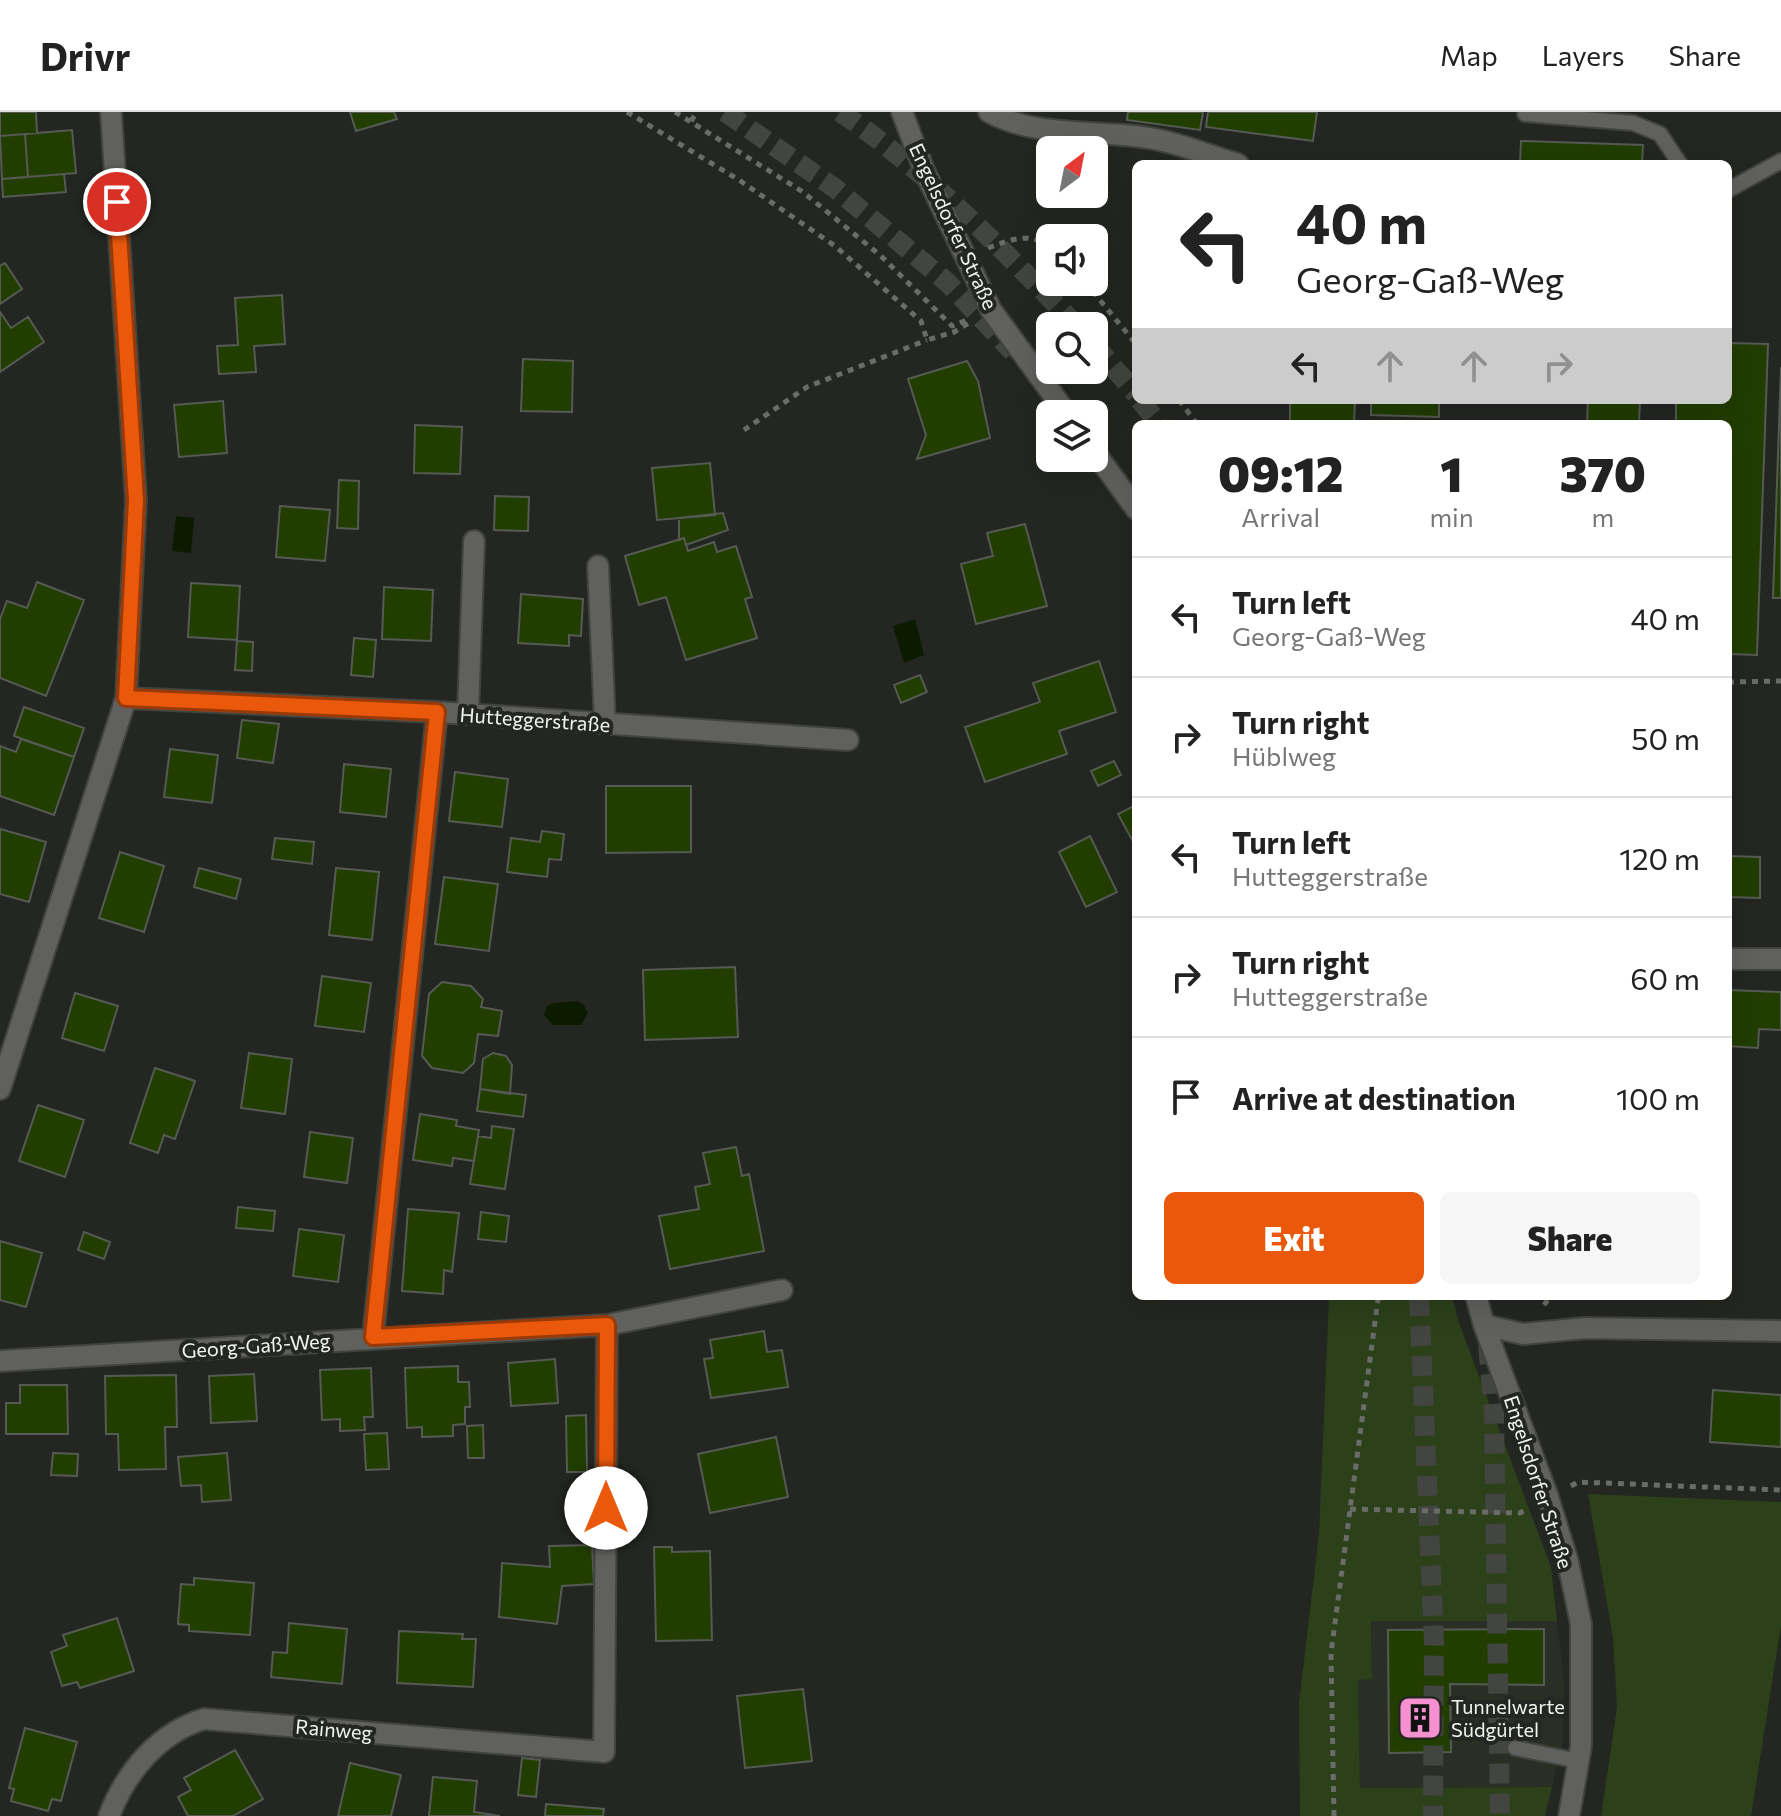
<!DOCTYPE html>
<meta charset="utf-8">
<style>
:root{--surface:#fff;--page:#f6f6f6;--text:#222;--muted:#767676;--line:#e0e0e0;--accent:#ea580c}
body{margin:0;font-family:Commissioner,sans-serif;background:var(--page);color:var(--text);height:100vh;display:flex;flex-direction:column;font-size:30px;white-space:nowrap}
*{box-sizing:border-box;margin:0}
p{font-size:26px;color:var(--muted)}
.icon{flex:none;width:44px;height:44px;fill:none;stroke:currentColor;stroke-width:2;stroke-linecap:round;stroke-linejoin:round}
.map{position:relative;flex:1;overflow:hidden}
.panel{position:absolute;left:1132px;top:308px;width:600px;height:880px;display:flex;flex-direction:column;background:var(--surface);border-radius:12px;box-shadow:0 8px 32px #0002}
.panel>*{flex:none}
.banner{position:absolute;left:1132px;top:48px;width:600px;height:244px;border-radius:12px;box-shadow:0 8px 32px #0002;background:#fff;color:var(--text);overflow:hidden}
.needle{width:52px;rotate:32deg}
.buttons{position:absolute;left:1036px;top:24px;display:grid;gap:16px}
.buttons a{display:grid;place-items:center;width:72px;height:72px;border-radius:12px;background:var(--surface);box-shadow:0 8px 32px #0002;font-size:40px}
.pin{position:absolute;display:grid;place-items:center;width:68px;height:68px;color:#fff;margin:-34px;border:4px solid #fff;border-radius:50%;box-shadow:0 2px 8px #0007}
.me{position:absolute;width:88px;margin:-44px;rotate:0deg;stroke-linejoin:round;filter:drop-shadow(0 0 6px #0008)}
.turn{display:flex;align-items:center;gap:28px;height:168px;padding:0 32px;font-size:36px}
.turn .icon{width:104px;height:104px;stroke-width:2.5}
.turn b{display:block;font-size:56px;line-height:68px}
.lanes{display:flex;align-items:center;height:76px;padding:0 32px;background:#0003;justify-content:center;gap:40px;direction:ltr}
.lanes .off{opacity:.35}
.eta{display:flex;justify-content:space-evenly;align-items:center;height:136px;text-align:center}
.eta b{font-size:48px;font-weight:800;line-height:56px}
.cta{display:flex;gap:16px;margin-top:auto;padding:16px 32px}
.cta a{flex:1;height:92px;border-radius:12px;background:var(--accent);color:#fff;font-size:32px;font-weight:800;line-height:92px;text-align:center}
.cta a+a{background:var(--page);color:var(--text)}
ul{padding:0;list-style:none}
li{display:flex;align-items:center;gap:24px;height:120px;padding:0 32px;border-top:2px solid var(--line)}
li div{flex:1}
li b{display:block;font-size:30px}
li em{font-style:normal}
header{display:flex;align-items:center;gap:48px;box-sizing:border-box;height:112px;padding:0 40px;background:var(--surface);border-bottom:2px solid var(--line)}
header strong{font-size:38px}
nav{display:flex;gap:44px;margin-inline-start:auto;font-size:28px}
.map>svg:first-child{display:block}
.built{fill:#292f25}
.green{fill:#2c401a}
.water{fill:#0c1b00}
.building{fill:#213d00;stroke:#565a54;stroke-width:2}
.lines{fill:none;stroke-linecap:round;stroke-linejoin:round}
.primary-tunnel{stroke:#424540;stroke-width:20;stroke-dasharray:20 10;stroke-linecap:butt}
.service-casing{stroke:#40433e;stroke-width:18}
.minor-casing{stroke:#40433e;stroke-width:24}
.path{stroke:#6a6c68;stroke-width:5;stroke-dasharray:6 6;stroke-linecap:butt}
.service{stroke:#60615f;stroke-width:14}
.minor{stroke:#60615f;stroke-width:20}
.route-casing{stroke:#983908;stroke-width:20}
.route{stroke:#ea580c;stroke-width:14}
.labels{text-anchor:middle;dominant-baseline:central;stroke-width:8;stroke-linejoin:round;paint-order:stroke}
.street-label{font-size:20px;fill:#f3f5f1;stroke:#232621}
.poi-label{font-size:20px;fill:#f3f5f1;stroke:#232621;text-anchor:start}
</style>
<header>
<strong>Drivr</strong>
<nav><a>Map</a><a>Layers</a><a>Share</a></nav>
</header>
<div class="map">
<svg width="1781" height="1704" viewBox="0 0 1781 1704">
<rect width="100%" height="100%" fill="#232621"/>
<path class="built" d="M1371,1509H1557L1564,1569L1563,1630L1552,1675L1360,1676L1358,1567L1372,1566Z"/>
<path class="green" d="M1329,1184H1452L1459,1211L1551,1455L1557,1509H1371L1372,1567L1358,1568L1360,1676L1552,1675L1545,1704H1300L1299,1591L1319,1422Z
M1588,1382L1781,1390V1514L1751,1704H1601L1617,1595L1613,1526Z"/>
<path class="water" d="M176,404L194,406L191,441L172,439Z
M915,507L924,543L904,551L893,514Z
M578,889L584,893L588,901L581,913H553L544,903L547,894L554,891Z"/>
<path class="building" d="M0,0H36L37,21L0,24Z
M350,0H394L397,7L356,19Z
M1128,0H1203L1200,18L1127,8Z
M1208,0H1317L1313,29L1206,15Z
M72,18L76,61L28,65L25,22Z
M25,22L28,65L2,67L0,24Z
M1521,29L1643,33L1642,52H1520Z
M64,62L66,80L3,85L2,67Z
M5,151L22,177L0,192V154Z
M282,183L285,232L254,234L256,260L219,262L217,234L238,233L235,186Z
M0,200L11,216L28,205L44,230L0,260Z
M1728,231L1768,232L1757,543L1728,542V312H1676V288H1728Z
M523,247L573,249L572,300L521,299Z
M967,249L978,269L990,326L917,347L926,323L908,267Z
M1781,255V486H1773Z
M1290,288H1355L1354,312H1290Z
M1371,288H1439V305L1371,303Z
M1588,288H1640L1639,312H1587Z
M223,289L227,341L179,345L174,293Z
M415,313L462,315L460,362L414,361Z
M710,351L715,403L657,408L652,356Z
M339,368L359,369L358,417L337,416Z
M495,384L529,385L528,419L494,418Z
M280,394L330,398L325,449L276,445Z
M723,401L728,418L686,433L684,426L679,428V406Z
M1025,412L1047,494L976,512L961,452L993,444L987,421Z
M684,426L688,439L714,430L717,440L736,434L752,485L745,487L757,526L686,548L666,485L639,493L625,444Z
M37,470L84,488L46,584L0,566V507L7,489L27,496Z
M191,471L240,474L237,528L188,525Z
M384,475L433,478L431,529L382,527Z
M521,482L583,487L581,524L569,523V534L518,531Z
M354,526L376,528L373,565L351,563Z
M237,529L253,530L252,559L235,558Z
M1099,549L1116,600L1059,619L1067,642L985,670L965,615L1040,590L1033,571Z
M920,563L927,580L901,591L894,573Z
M24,595L84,616L74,645L14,624Z
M242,608L279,612L273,651L237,646Z
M21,627L74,645L54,703L0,684V634L16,640Z
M170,637L218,643L212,691L164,685Z
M1114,649L1121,663L1098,674L1091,659Z
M344,652L391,657L386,705L340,700Z
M455,660L508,667L502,715L449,709Z
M606,674H691V740L606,741Z
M1136,693V735L1118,702Z
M0,717L46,730L29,790L0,782Z
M542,719L564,722L561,748L549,747L547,765L507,760L511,726L540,730Z
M1090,724L1117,780L1086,795L1059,740Z
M275,726L314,730L312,752L272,747Z
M120,740L164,754L144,820L99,806Z
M1728,744L1760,745V786L1728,785Z
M199,756L241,767L236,787L194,775Z
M336,756L379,760L372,828L329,823Z
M444,765L498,772L489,839L435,832Z
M735,855L738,925L645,928L643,858Z
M322,864L371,871L364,920L315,914Z
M442,870L471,874L483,887L481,895L502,899L498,924L478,922L474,951L463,961L432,956L422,944L429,882Z
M1728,878L1781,880V918L1759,917L1758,936L1728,934Z
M75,881L118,894L104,939L62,926Z
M249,941L292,947L285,1002L241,996Z
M493,941L506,944L512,953L510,982L480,977L483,947Z
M155,956L195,969L175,1027L164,1023L158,1041L130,1031Z
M480,977L526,983L523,1005L477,999Z
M38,993L84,1008L65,1065L19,1049Z
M420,1002L457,1008L456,1014L479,1018L474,1049L453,1046L452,1054L413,1048Z
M492,1014L514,1017L505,1077L470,1072L478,1024L491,1026Z
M310,1020L353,1026L347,1071L304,1065Z
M736,1035L742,1064L749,1062L764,1139L670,1157L659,1104L699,1097L695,1075L710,1072L703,1041Z
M238,1095L275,1099L273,1119L236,1116Z
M408,1097L459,1101L452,1160L444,1158L443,1182L402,1179Z
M481,1100L509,1104L506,1130L478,1127Z
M299,1117L344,1123L338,1170L293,1164Z
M84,1120L110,1130L104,1147L78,1138Z
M0,1129L42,1141L26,1195L0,1188Z
M764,1219L767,1240L782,1238L788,1275L711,1286L704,1247L713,1246L710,1228Z
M555,1247L558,1291L511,1294L508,1251Z
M458,1254V1270H469L470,1295H465V1312L453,1313V1324L422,1325V1315L407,1316L405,1256Z
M371,1256L373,1305H364L365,1318L340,1319V1307L322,1308L320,1258Z
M254,1262L257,1309L211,1311L209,1264Z
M176,1263L177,1315H165L166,1357L119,1358L118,1322H106L105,1264Z
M20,1273H67L68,1322H6V1291H20Z
M1713,1278L1781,1283V1335L1710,1330Z
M586,1303L587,1360H567L566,1304Z
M483,1313L484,1346H468L467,1314Z
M387,1321L389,1357L366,1358L364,1322Z
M776,1325L788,1385L710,1401L698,1342Z
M53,1341L78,1342L77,1364L51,1363Z
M227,1341L231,1388L202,1390L201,1373L181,1374L178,1345Z
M592,1433L594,1472L562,1474L557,1512L499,1505L502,1451L550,1455L549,1434Z
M654,1435H672V1440L710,1439L712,1528L656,1529Z
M194,1466L254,1471L250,1523L189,1519V1513L178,1512L181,1472L194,1473Z
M117,1506L134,1559L80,1576L77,1570L62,1574L51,1540L67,1534L63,1523Z
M289,1511L347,1517L342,1572L271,1565L273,1540L287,1541Z
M1544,1517V1573L1450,1572L1451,1640L1389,1641L1388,1518Z
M399,1519L463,1522L462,1527H476L473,1575L397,1571Z
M803,1577L812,1649L745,1656L737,1584Z
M25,1616L77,1630L61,1689L52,1687L48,1699L11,1689L14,1677L9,1676Z
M235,1638L263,1687L233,1704H188L178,1685L191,1678L184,1666Z
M522,1646L540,1648L536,1685L518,1683Z
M350,1651L401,1663L391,1704H338Z
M433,1665L477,1669L474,1700L500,1704H429Z
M546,1692L604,1697L603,1704H545Z"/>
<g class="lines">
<path class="primary-tunnel" d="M725,0L836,77L948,171L1013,240
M840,0C928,60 1003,138 1077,214
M1094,232L1136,282
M1140,288L1159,312
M1419,1184L1434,1529L1433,1704
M1488,1232L1494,1302L1500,1704"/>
<g class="service-casing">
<path id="service" d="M1525,2L1633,11L1660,22L1680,52
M1728,78L1781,49
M1515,1636L1579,1649"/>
</g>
<g class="minor-casing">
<path id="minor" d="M902,0L924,58L991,198L1067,302
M989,0C1034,25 1092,18 1142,25C1174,29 1207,43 1238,52
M1094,339L1136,397
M598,454L605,612
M126,586L437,600L848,628
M468,602L474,429
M1728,847H1781
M0,977L126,586L136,388L111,0
M1476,1184L1484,1213L1548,1385L1568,1450L1581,1512V1634L1569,1704
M1484,1213L1523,1222L1585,1216L1781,1219
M373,1225L437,600
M0,1249L607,1213L782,1178
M109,1704C126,1660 158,1621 204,1607L604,1640L607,1213"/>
</g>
<path class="path" d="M627,0L739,68L835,134L921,209L927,228L954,220L969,211
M675,0L803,80L881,144L952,214L969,207
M691,9L697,0
M988,136C1011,128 1028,119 1050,135
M1085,170L1136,232
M1179,288L1197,312
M744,318L807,275L927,228
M1728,570L1781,569
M1544,1193L1551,1184
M1571,1374L1578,1370L1781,1378
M1350,1397L1520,1401L1527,1397
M1334,1704L1331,1541L1378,1187L1387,1184"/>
<use href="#service" class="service"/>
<use href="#minor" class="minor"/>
</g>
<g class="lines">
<g class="route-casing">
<path id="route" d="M117,90L136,388L126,586L437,600L373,1225L607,1213L606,1396"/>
</g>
<use href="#route" class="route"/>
</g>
<defs>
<g id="building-square" transform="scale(2.3)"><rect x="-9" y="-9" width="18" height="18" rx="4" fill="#f590d1" stroke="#232621"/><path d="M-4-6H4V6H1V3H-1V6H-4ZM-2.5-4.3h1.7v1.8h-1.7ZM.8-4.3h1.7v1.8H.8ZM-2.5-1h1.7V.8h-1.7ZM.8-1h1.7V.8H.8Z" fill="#111"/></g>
</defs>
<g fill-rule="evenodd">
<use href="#building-square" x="1420" y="1606"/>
</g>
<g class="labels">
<g class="street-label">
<text transform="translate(954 114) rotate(65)">Engelsdorfer Straße</text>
<text transform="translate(535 607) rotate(4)">Hutteggerstraße</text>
<text transform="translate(256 1233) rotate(-4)">Georg-Gaß-Weg</text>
<text transform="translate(1539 1370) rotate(72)">Engelsdorfer Straße</text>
<text transform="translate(334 1617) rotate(5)">Rainweg</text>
</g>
<g class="poi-label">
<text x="1451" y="1594">Tunnelwarte<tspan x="1451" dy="23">Südgürtel</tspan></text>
</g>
</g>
</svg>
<div class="buttons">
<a><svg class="needle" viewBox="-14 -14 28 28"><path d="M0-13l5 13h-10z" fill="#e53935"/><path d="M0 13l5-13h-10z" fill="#767676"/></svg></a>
<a><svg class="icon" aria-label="sound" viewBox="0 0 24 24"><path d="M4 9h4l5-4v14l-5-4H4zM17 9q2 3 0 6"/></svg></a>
<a><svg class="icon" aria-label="search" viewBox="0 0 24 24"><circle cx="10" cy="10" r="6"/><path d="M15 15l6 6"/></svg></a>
<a><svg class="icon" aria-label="layers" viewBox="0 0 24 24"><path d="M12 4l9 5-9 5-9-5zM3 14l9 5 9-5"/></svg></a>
</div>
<div class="pin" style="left:117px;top:90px;background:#d93025"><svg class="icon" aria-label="arrive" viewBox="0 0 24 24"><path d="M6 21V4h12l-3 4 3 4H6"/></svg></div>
<svg class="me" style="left:606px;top:1396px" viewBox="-20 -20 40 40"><circle r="19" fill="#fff"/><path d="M0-13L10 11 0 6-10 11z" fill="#ea580c"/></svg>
<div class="banner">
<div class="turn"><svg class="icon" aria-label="left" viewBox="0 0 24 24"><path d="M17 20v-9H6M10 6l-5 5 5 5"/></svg><div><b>40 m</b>Georg-Gaß-Weg</div></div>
<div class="lanes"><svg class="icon" aria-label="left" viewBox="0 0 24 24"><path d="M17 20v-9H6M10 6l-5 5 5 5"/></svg><svg class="icon off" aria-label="ahead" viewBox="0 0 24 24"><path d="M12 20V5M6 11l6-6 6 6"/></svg><svg class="icon off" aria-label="ahead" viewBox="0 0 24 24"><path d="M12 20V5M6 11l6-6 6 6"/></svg><svg class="icon off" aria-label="right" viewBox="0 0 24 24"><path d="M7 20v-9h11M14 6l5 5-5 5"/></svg></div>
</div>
<section class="panel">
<div class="eta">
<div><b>09:12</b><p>Arrival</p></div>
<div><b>1</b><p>min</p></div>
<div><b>370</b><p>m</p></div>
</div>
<ul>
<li><svg class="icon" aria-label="left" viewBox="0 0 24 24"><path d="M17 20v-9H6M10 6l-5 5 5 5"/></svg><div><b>Turn left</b><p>Georg-Gaß-Weg</p></div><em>40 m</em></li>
<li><svg class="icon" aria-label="right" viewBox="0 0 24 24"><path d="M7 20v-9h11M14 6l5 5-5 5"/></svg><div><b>Turn right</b><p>Hüblweg</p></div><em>50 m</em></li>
<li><svg class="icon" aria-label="left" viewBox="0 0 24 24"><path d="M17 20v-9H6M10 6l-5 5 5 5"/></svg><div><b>Turn left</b><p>Hutteggerstraße</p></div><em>120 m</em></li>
<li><svg class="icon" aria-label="right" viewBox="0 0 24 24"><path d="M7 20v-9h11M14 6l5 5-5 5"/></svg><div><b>Turn right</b><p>Hutteggerstraße</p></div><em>60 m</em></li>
<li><svg class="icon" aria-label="arrive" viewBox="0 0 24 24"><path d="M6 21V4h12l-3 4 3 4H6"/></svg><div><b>Arrive at destination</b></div><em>100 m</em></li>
</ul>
<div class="cta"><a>Exit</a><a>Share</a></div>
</section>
</div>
